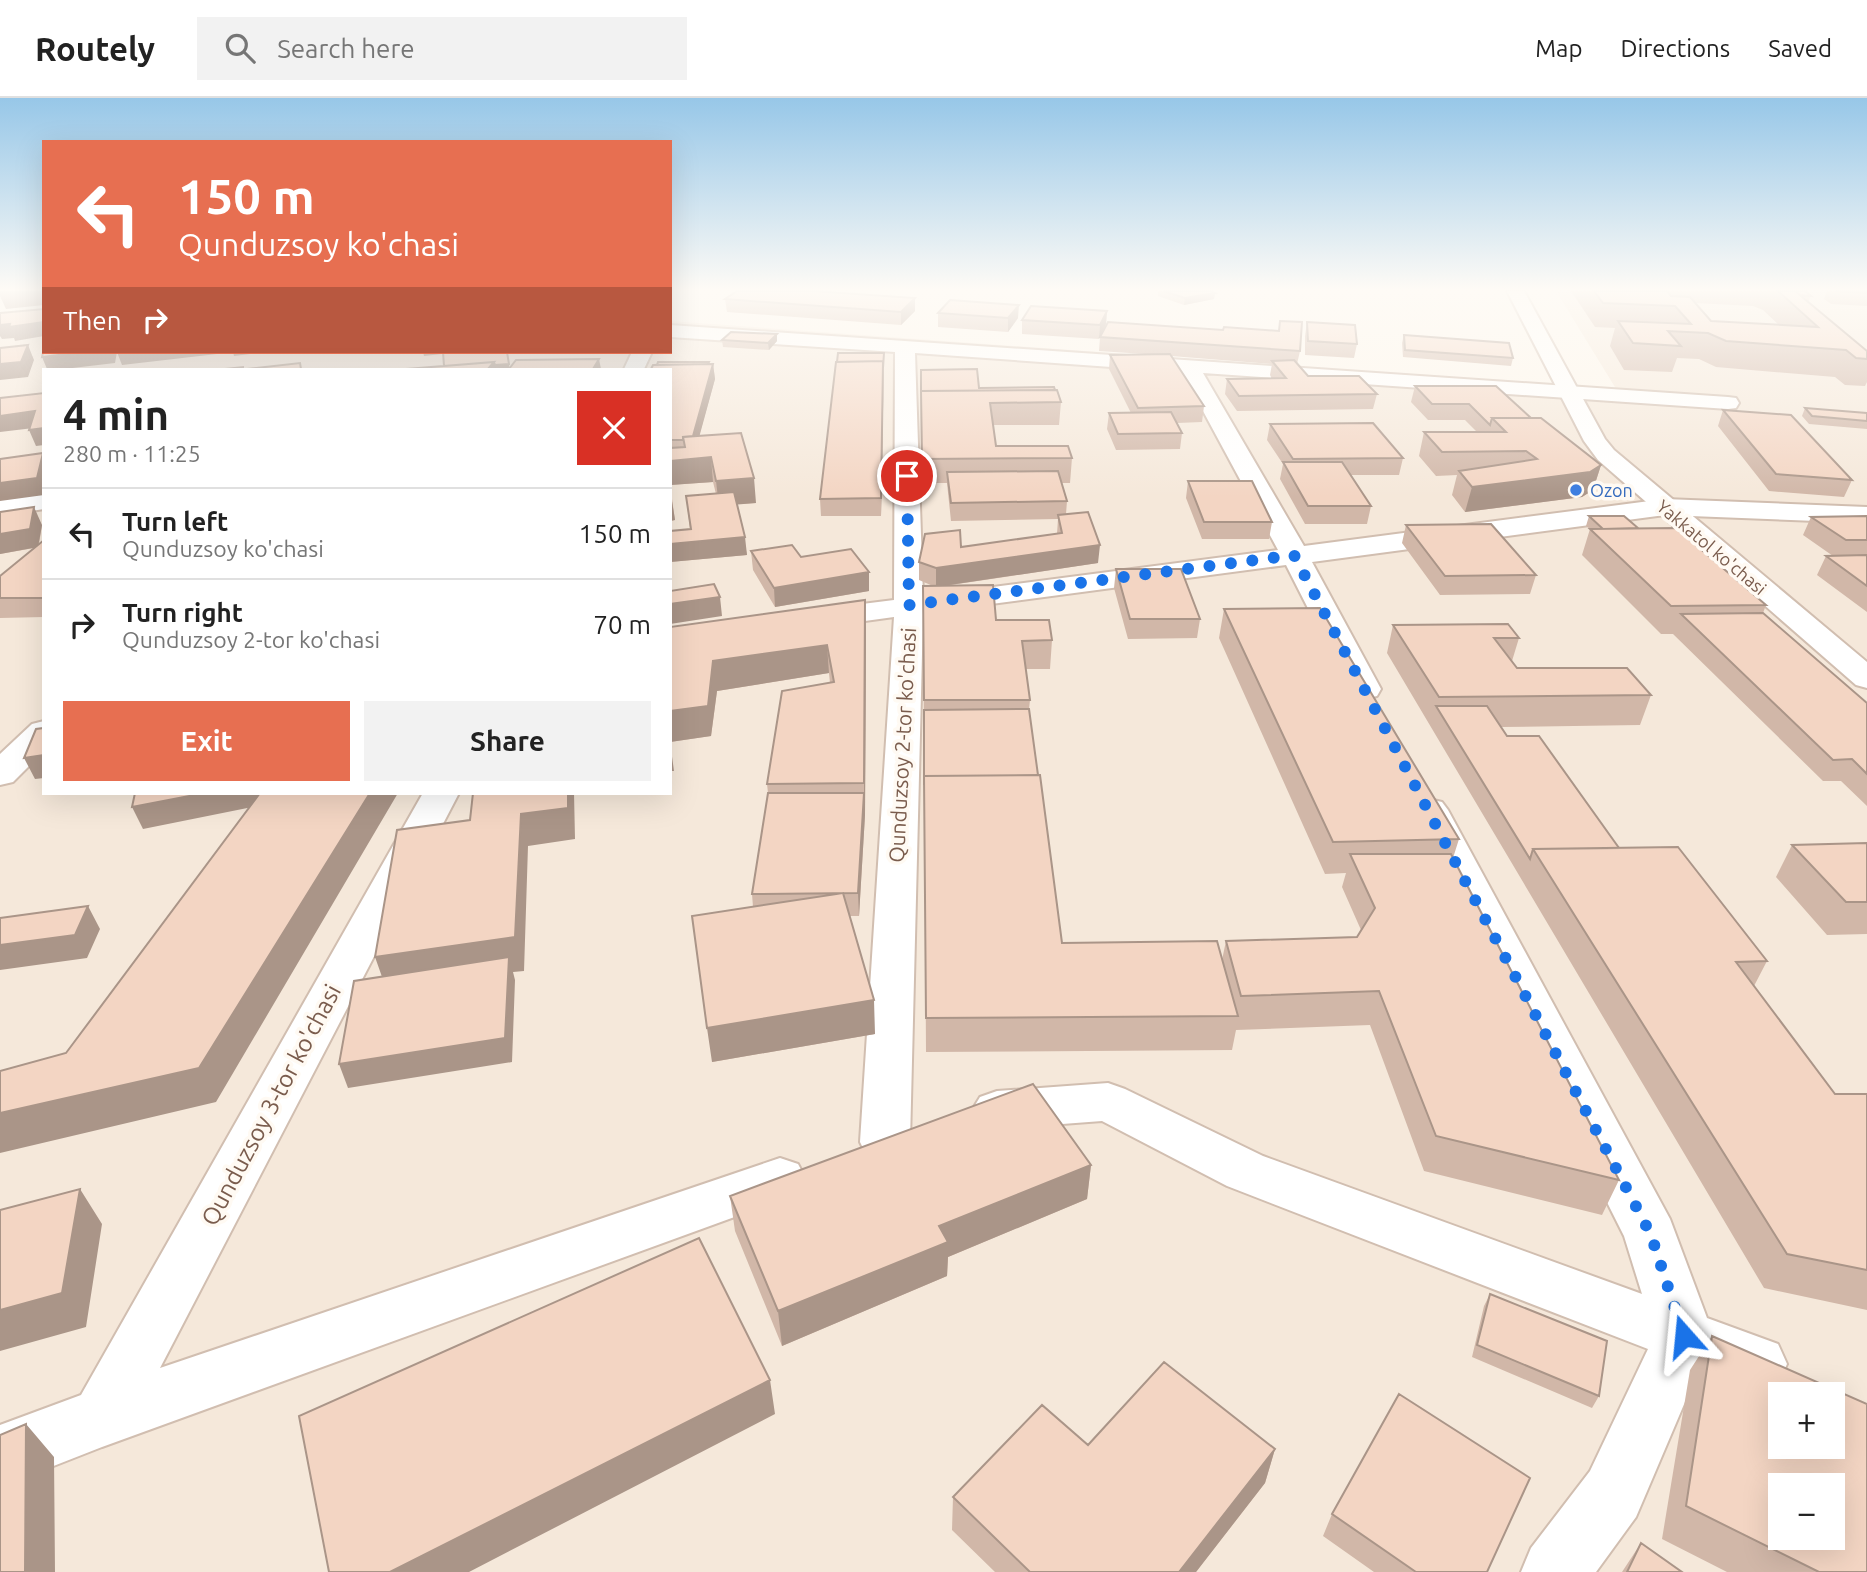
<!DOCTYPE html>
<meta charset="utf-8">
<style>
:root{--surface:#fff;--page:#f2f2f2;--text:#222;--muted:#767676;--line:#e0e0e0;--accent:#e76f51}
body{margin:0;font-family:Ubuntu,sans-serif;background:var(--page);color:var(--text);height:100vh;display:flex;flex-direction:column;font-size:26px;white-space:nowrap}
*{box-sizing:border-box;margin:0}
p{font-size:23px;color:var(--muted)}
.icon{flex:none;width:38px;height:38px;fill:none;stroke:currentColor;stroke-width:2;stroke-linecap:round;stroke-linejoin:round}
.map{position:relative;flex:1;overflow:hidden}
.side{position:absolute;left:42px;top:270px;width:630px;height:427px;display:flex;flex-direction:column;background:var(--surface);border-radius:0px;box-shadow:0 7px 28px #0002}
.side>*{flex:none}
.hud{position:absolute;left:42px;top:42px;width:630px;height:214px;border-radius:0px;box-shadow:0 7px 28px #0002;background:#e76f51;color:#fff;overflow:hidden}
.fabs{position:absolute;left:1768px;top:1284px;display:grid;gap:14px}
.fabs a{display:grid;place-items:center;width:77px;height:77px;border-radius:0px;background:var(--surface);box-shadow:0 7px 28px #0002;font-size:35px}
.pin{position:absolute;display:grid;place-items:center;width:60px;height:60px;color:#fff;margin:-30px;border:4px solid #fff;border-radius:50%;box-shadow:0 2px 7px #0007}
.me{position:absolute;width:77px;margin:-38px;rotate:342deg;stroke-linejoin:round;filter:drop-shadow(0 0 5px #0008)}
.turn{display:flex;align-items:center;gap:24px;height:147px;padding:0 21px;font-size:32px}
.turn .icon{width:91px;height:91px;stroke-width:2.5}
.turn b{display:block;font-size:49px;line-height:60px}
.then{display:flex;align-items:center;height:66px;padding:0 21px;background:#0003;gap:14px;font-size:26px}
.round{display:grid;place-items:center;flex:none;width:74px;height:74px;border-radius:0px;background:var(--page)}
.headline{display:flex;align-items:center;justify-content:space-between;height:119px;padding:0 21px}
h1{font-size:42px;font-weight:600;line-height:52px}
.primary-button{display:flex;gap:14px;margin-top:auto;padding:14px 21px}
.primary-button a{flex:1;height:80px;border-radius:0px;background:var(--accent);color:#fff;font-size:28px;font-weight:600;line-height:80px;text-align:center}
.primary-button a+a{background:var(--page);color:var(--text)}
ul{padding:0;list-style:none}
li{display:flex;align-items:center;gap:21px;height:91px;padding:0 21px;border-top:2px solid var(--line)}
li div{flex:1}
li b{display:block;font-size:26px}
li em{font-style:normal}
header{display:flex;align-items:center;gap:42px;box-sizing:border-box;height:98px;padding:0 35px;background:var(--surface);border-bottom:2px solid var(--line)}
header strong{font-size:33px}
nav{display:flex;gap:38px;margin-inline-start:auto;font-size:24px}
.search{width:490px;height:63px;background:var(--page);display:flex;align-items:center;gap:18px;box-sizing:border-box;padding:0 24px;border-radius:0px;color:var(--muted);font-size:26px}
.map>svg:first-child{display:block}
.residential{fill:#f5e8da;fill-rule:evenodd}
.lines{fill:none;stroke-linecap:round;stroke-linejoin:round}
.minor-casing{stroke:#d1beb0;stroke-width:4}
.tertiary-casing{stroke:#d1beb0;stroke-width:4}
.minor{fill:#fff;fill-rule:evenodd}
.tertiary{fill:#fff;fill-rule:evenodd}
.wall{fill:#d1b7a8;fill-rule:evenodd}
.shaded-wall{fill:#aa9588}
.building{fill:#f3d5c3;stroke:#aa9588;stroke-width:2;fill-rule:evenodd}
.route{stroke:#1a73e8;stroke-width:12;stroke-dasharray:0 21.6}
.shop-dot{fill:#3f7fe0;stroke:#fffaf3;stroke-width:2.5}
.labels{text-anchor:middle;dominant-baseline:central;stroke-width:7;stroke-linejoin:round;paint-order:stroke}
.far-shop-label{font-size:18px;fill:#366cbe;stroke:#fffaf3;text-anchor:start}
.far-street-label{font-size:18px;fill:#7a5c4d;stroke:#fffaf3}
.street-label{font-size:21px;fill:#7a5c4d;stroke:#fffaf3}
.near-street-label{font-size:24px;fill:#7a5c4d;stroke:#fffaf3}
</style>
<header>
<strong>Routely</strong>
<div class="search"><svg class="icon" aria-label="search" viewBox="0 0 24 24"><circle cx="10" cy="10" r="6"/><path d="M15 15l6 6"/></svg>Search here</div>
<nav><a>Map</a><a>Directions</a><a>Saved</a></nav>
</header>
<div class="map">
<svg width="1867" height="1474" viewBox="0 0 1867 1474">
<rect width="100%" height="100%" fill="#fdf6ec"/>
<path class="residential" d="M1556,193H1867V1474H0V227L44,222V254H670V223L1526,285L1618,294ZM44,271H670V695H44ZM1780,1297H1832V1349H1780ZM1780,1388H1832V1440H1780Z"/>
<g class="lines">
<g class="minor-casing">
<path id="minor" d="M670,227L1728,299L1736,300L1739,305L1736,310L1728,311L1203,275L1304,448L1665,401L1867,409V425L1665,417L1312,464L1381,591L1377,598L1365,601L1353,598L1349,591L1286,467L923,515L910,1044L903,1058L885,1064L867,1058L860,1044L894,519L814,530L803,527L799,521L803,515L814,512L894,502L895,254L670,239ZM915,255L1182,274L1278,452L923,498Z
M632,254H652L644,271H624Z
M44,395V411L0,418V402Z
M44,623V653L13,684L0,687V656L32,626Z
M423,695H459L160,1270L780,1060L798,1066L806,1081L798,1096L102,1349L0,1389V1327L81,1297Z
M1429,701L1442,704L1448,712L1670,1121L1707,1220L1778,1246L1787,1266L1778,1286L1757,1294L1699,1271L1636,1419L1596,1474H1521L1531,1450L1590,1373L1648,1251L1227,1088L1102,1023L997,1031L980,1025L972,1012L980,999L997,993L1108,985L1125,991L1263,1058L1642,1196L1624,1138L1410,712L1416,704Z"/>
</g>
<g class="tertiary-casing">
<path id="tertiary" d="M1507,193H1524L1605,341L1614,352L1867,564V590L1856,587L1598,362L1584,343Z"/>
</g>
<use href="#minor" class="minor"/>
<use href="#tertiary" class="tertiary"/>
</g>
<path class="wall" d="M1158,193H1210L1215,195L1214,201L1184,207L1158,198Z
M1571,193H1805L1811,198L1808,204L1867,253V284L1865,288L1845,287L1835,279L1716,269L1699,261L1677,260L1672,274L1624,272L1610,248L1615,230L1595,229ZM1695,205L1753,208L1763,212L1779,227L1711,223Z
M1827,193H1867V208L1831,206L1824,201Z
M725,201L915,213L901,227L727,214Z
M1107,213L1106,226L1099,241L1022,236V222Z
M938,215L1018,220L1008,234L938,229Z
M1307,224L1357,246L1354,260L1305,257V238Z
M777,236V243L769,252L723,249L722,242Z
M1404,237L1513,260L1511,268L1403,259L1402,245Z
M1100,239L1300,253L1297,266L1308,278L1377,296L1373,311L1237,313L1225,296L1227,281H1272L1270,277L1272,266L1171,258L1204,308L1202,324L1177,325L1182,335L1180,351L1116,352L1107,331L1109,315H1131L1109,271L1110,257L1145,256L1099,253Z
M884,255L881,418H821L820,401Z
M709,264V266H713L715,281L699,338L756,405L737,406L747,457L670,464V433L690,431L686,398L716,396L713,384L670,387L675,422L670,423V271Z
M921,272L979,290L1061,304L1059,327H993L996,348L1072,360L1070,385H1061L1067,403L1066,416L1098,465L944,488L996,522L1052,542L1050,571H1026L1030,602L1029,611L1038,677L1062,845L1222,862L1226,843L1357,839L1361,832L1342,789L1346,775L1325,776L1219,540L1224,511L1459,741L1453,760L1619,1082L1602,1117L1424,1073L1370,927L1236,932L1232,952L926,954L923,488H933L919,482V464L961,449L1057,436L1058,421L951,423L947,385H922Z
M1415,288L1531,320L1601,367L1593,392L1582,399L1465,414L1452,397L1457,377L1436,378L1419,358L1424,334H1477L1465,322H1428L1411,304Z
M1805,310L1867,315V331L1809,326L1802,318Z
M1723,312L1852,382L1844,399L1769,393L1718,328Z
M1270,326L1403,360L1399,377H1351L1371,408L1367,426H1305L1280,381L1283,366L1267,342Z
M1188,383L1272,424L1269,441H1202L1186,400Z
M0,414L42,427L39,446L44,442V519L0,520V478L34,450L0,456Z
M1589,418L1638,430L1766,507L1763,515L1867,605V708L1841,683H1823L1673,536H1661L1582,457L1590,431L1586,428Z
M1867,418V514L1817,477L1826,458H1833L1803,437L1811,419Z
M1406,427L1536,477L1530,496L1440,497L1402,445Z
M751,453L801,459L869,474V493L775,509L753,472Z
M1116,471L1200,521L1197,540L1128,541L1114,490Z
M1393,527L1519,540L1512,563L1517,570L1651,597L1640,627L1501,629L1507,638L1619,750L1767,863L1754,888L1835,996H1867V1212L1764,1190L1387,555Z
M670,529L866,530L865,717L859,818H849L875,936L712,964L753,809L752,796L768,695L767,686L830,585L829,575L717,593L711,638L670,644Z
M1867,745V836L1827,837L1776,779L1792,747Z
M1091,1067L1087,1101L948,1159L947,1178L782,1248L735,1133L730,1098Z
M1490,1196L1599,1298L1592,1310L1472,1259L1484,1208Z
M1712,1238L1867,1474H1727L1662,1441L1690,1272Z
M1088,1347L1275,1351L1265,1385L1196,1474H995L952,1432L953,1399Z
M1332,1416L1487,1474H1374L1323,1438Z
M1641,1445L1682,1474H1622Z"/>
<path class="shaded-wall" d="M0,193H44V207L6,211L0,198Z
M1215,195L1214,201L1184,207L1185,200Z
M915,200V213L901,227V214Z
M1019,207L1018,220L1008,234V220Z
M1107,213L1106,226L1099,241L1100,227Z
M44,224V238L15,243L14,240L2,241L0,238V227Z
M777,236V243L769,252L768,245Z
M28,247L34,262L28,279L0,282V266Z
M84,254H117L115,265L64,271H47L42,259Z
M117,254H217V256L122,267Z
M233,254H267L234,258Z
M423,254H459L424,258Z
M884,255V262L881,418V400Z
M599,261L601,271H593Z
M494,264L509,266L510,271H452Z
M713,266L715,281L694,358L692,341Z
M35,313L42,329L0,334V318Z
M44,330V347L36,348L29,332Z
M43,355L44,358V397L0,403V385Z
M711,359L713,384L670,387V363Z
M1601,367L1593,392L1582,399L1465,414L1472,389Z
M754,380L756,405L719,408L716,383Z
M670,391L675,422L670,423Z
M34,409L42,427L38,449L0,456V436Z
M745,439L747,457L670,464V446Z
M1100,447L1098,465L936,489V470Z
M869,474V493L775,509L774,490Z
M720,499L722,518L670,526V506Z
M865,502L866,530L865,717L859,818L858,795L864,695Z
M827,547L829,575L717,593L711,638L670,644V613L713,563Z
M670,644L674,673H670Z
M44,657V680L35,681L24,660Z
M205,695H322L143,731L132,709Z
M370,695H398L216,1004L0,1055V1015Z
M568,695H574L575,741L528,748L524,873L513,874L515,882L512,964L348,990L339,966L387,893L375,859L521,716Z
M88,808L100,831L87,860L0,872V847Z
M874,902L875,936L712,964L707,930Z
M1091,1067L1087,1101L948,1159L947,1178L782,1248L778,1213L939,1128Z
M80,1091L102,1126L86,1229L0,1253V1212Z
M770,1282L775,1316L469,1474H390Z
M26,1326L54,1359L55,1474H25Z
M1275,1351L1265,1385L1196,1474H1179Z"/>
<path class="building" d="M737,193H813L915,200L901,214L725,201Z
M1163,193H1210L1215,195L1185,200Z
M1594,193H1667L1671,198L1690,199L1711,223L1818,229L1778,193H1795L1867,253V261L1856,260L1846,252L1726,243L1708,235L1668,233L1681,248L1633,245L1618,223L1691,226L1675,208L1603,205Z
M1795,193H1805L1811,198L1800,197Z
M1836,193H1867V195Z
M950,202L1019,207L1008,220L938,215Z
M1031,208L1107,213L1100,227L1022,222Z
M44,211V224L9,229L10,226L0,227V215Z
M1280,223L1302,224L1300,253L1100,239L1108,224L1223,232L1224,229L1279,233Z
M1307,224L1355,227L1357,246L1308,243Z
M731,234L777,236L768,245L722,242Z
M1404,237L1509,245L1513,260L1405,252Z
M28,247L21,264L0,266V250Z
M44,250V254H84L42,259Z
M443,254H507L509,266L495,267L494,264L444,268Z
M838,255H884L883,270V263L837,264Z
M1170,256L1204,308L1138,310L1110,257Z
M599,261L593,271H509L516,262Z
M1294,262L1308,278H1359L1377,296L1239,298L1227,281L1286,280L1272,263Z
M883,263L881,400L820,401L836,264Z
M494,264L488,271H406Z
M658,264H709L708,266L657,267Z
M300,265L301,271H247Z
M713,266L693,338L683,339V342H670V271H651L653,267Z
M243,269V271H225Z
M977,271L979,290L1054,289L1055,292L921,293V272Z
M1415,288H1496L1531,320H1492L1490,327L1469,306H1432Z
M1057,292L1061,304L990,305L996,348H1068L1072,360L922,361L921,293Z
M44,295V330L29,332L35,313L0,318V300Z
M1805,310L1867,315V323L1812,318Z
M1723,312L1791,317L1852,382L1776,376Z
M1171,314L1182,335L1118,336L1109,315Z
M1492,320H1541L1601,367L1590,374L1472,389L1459,373L1537,361L1526,353L1442,354L1424,334H1506Z
M1373,325L1403,360L1293,361L1270,326Z
M741,335L754,380L716,383L711,359L670,363V350L685,349L683,339Z
M43,355L37,380L0,385V361Z
M1283,364H1342L1371,408H1308Z
M1058,373L1067,403L951,405L947,374Z
M1188,383H1252L1272,424H1204Z
M734,394L745,439L670,446V433L691,431L686,398Z
M34,409L30,431L0,436V414Z
M1088,414L1100,447L936,470L919,464L925,436L960,432L961,449L1062,435L1058,417Z
M1589,418H1624L1638,430L1603,431Z
M1867,418V442H1846L1811,419Z
M1491,426L1536,477L1445,478L1406,427Z
M1676,430L1766,507L1671,508L1590,431Z
M44,442V500H0V478Z
M792,447L801,459L851,451L869,474L774,490L751,453Z
M1867,457V488L1826,458Z
M1116,471H1181L1200,521H1130Z
M714,486L720,499L670,506V493Z
M993,487L996,522H1049L1052,542L1022,543L1030,602H924L923,488Z
M865,502L864,685L767,686L782,593L834,584L827,547L713,563L708,608L670,613V529Z
M1320,510L1459,741L1333,744L1224,511Z
M1763,515L1867,605V676L1852,661L1833,662L1681,516Z
M1508,526L1519,540H1494L1517,570H1627L1651,597L1439,599L1393,527Z
M1436,608H1487L1507,638H1539L1619,750L1533,751L1530,761Z
M1029,611L1038,677L924,678V687V612Z
M44,630V657L24,660L36,631Z
M1040,677L1062,845L1217,843L1238,918L926,920L924,678Z
M135,695H205L132,709Z
M260,695H370L199,970L0,1015V973L66,955Z
M473,695H568V710L521,716L515,839L375,859L397,732L470,722Z
M768,695H864L858,795L752,796Z
M1867,745V804H1846L1792,747Z
M1678,749L1767,863L1736,864L1835,996H1867V1172L1787,1156L1533,751Z
M1350,756H1451L1619,1082L1436,1038L1379,893L1241,898L1226,843L1357,839L1375,810Z
M843,795L874,902L707,930L692,818Z
M88,808L75,837L0,847V820Z
M509,859L505,940L339,966L354,883Z
M1033,986L1091,1067L939,1128L948,1144L778,1213L730,1098Z
M80,1091L62,1195L0,1212V1112Z
M699,1140L770,1282L390,1474H329L299,1318Z
M1490,1196L1607,1243L1599,1298L1477,1247Z
M1712,1238L1867,1306V1474H1819L1686,1408ZM1780,1297H1832V1349H1780ZM1780,1388H1832V1440H1780Z
M1164,1264L1275,1351L1179,1474H1030L953,1399L1042,1307L1088,1347Z
M1399,1296L1530,1380L1487,1474H1416L1332,1416Z
M26,1326L25,1474H0V1337Z
M1641,1445L1682,1474H1627Z"/>
<linearGradient id="sky" x2="0" y2="1"><stop stop-color="#97c7e8"/><stop offset="0.48" stop-color="#fefbf6"/><stop offset="1" stop-color="#fefbf6" stop-opacity="0"/></linearGradient>
<rect width="1867" height="399" fill="url(#sky)"/>
<g class="lines">
<path class="route" d="M907,378L909,507L1294,457L1651,1137L1684,1238"/>
</g>
<circle class="shop-dot" cx="1576" cy="392" r="7"/>
<g class="labels">
<g class="far-shop-label">
<text x="1590" y="392">Ozon</text>
</g>
<g class="far-street-label">
<text transform="translate(1712 449) rotate(40)">Yakkatol ko'chasi</text>
</g>
<g class="street-label">
<text transform="translate(902 647) rotate(-87)">Qunduzsoy 2-tor ko'chasi</text>
</g>
<g class="near-street-label">
<text transform="translate(271 1007) rotate(-62)">Qunduzsoy 3-tor ko'chasi</text>
</g>
</g>
</svg>
<div class="fabs">
<a>+</a>
<a>−</a>
</div>
<div class="pin" style="left:907px;top:378px;background:#d93025"><svg class="icon" aria-label="arrive" viewBox="0 0 24 24"><path d="M6 21V4h12l-3 4 3 4H6"/></svg></div>
<svg class="me" style="left:1684px;top:1238px" viewBox="-20 -20 40 40"><path d="M0-17L14 15 0 8-14 15z" fill="#1a73e8" stroke="#fff" stroke-width="4"/></svg>
<div class="hud">
<div class="turn"><svg class="icon" aria-label="left" viewBox="0 0 24 24"><path d="M17 20v-9H6M10 6l-5 5 5 5"/></svg><div><b>150 m</b>Qunduzsoy ko'chasi</div></div>
<div class="then">Then<svg class="icon" aria-label="right" viewBox="0 0 24 24"><path d="M7 20v-9h11M14 6l5 5-5 5"/></svg></div>
</div>
<section class="side">
<div class="headline"><div><h1>4 min</h1><p>280 m · 11:25</p></div><a class="round" style="background:#d93025;color:#fff"><svg class="icon" aria-label="close" viewBox="0 0 24 24"><path d="M6 6l12 12M18 6L6 18"/></svg></a></div>
<ul>
<li><svg class="icon" aria-label="left" viewBox="0 0 24 24"><path d="M17 20v-9H6M10 6l-5 5 5 5"/></svg><div><b>Turn left</b><p>Qunduzsoy ko'chasi</p></div><em>150 m</em></li>
<li><svg class="icon" aria-label="right" viewBox="0 0 24 24"><path d="M7 20v-9h11M14 6l5 5-5 5"/></svg><div><b>Turn right</b><p>Qunduzsoy 2-tor ko'chasi</p></div><em>70 m</em></li>
</ul>
<div class="primary-button"><a>Exit</a><a>Share</a></div>
</section>
</div>
